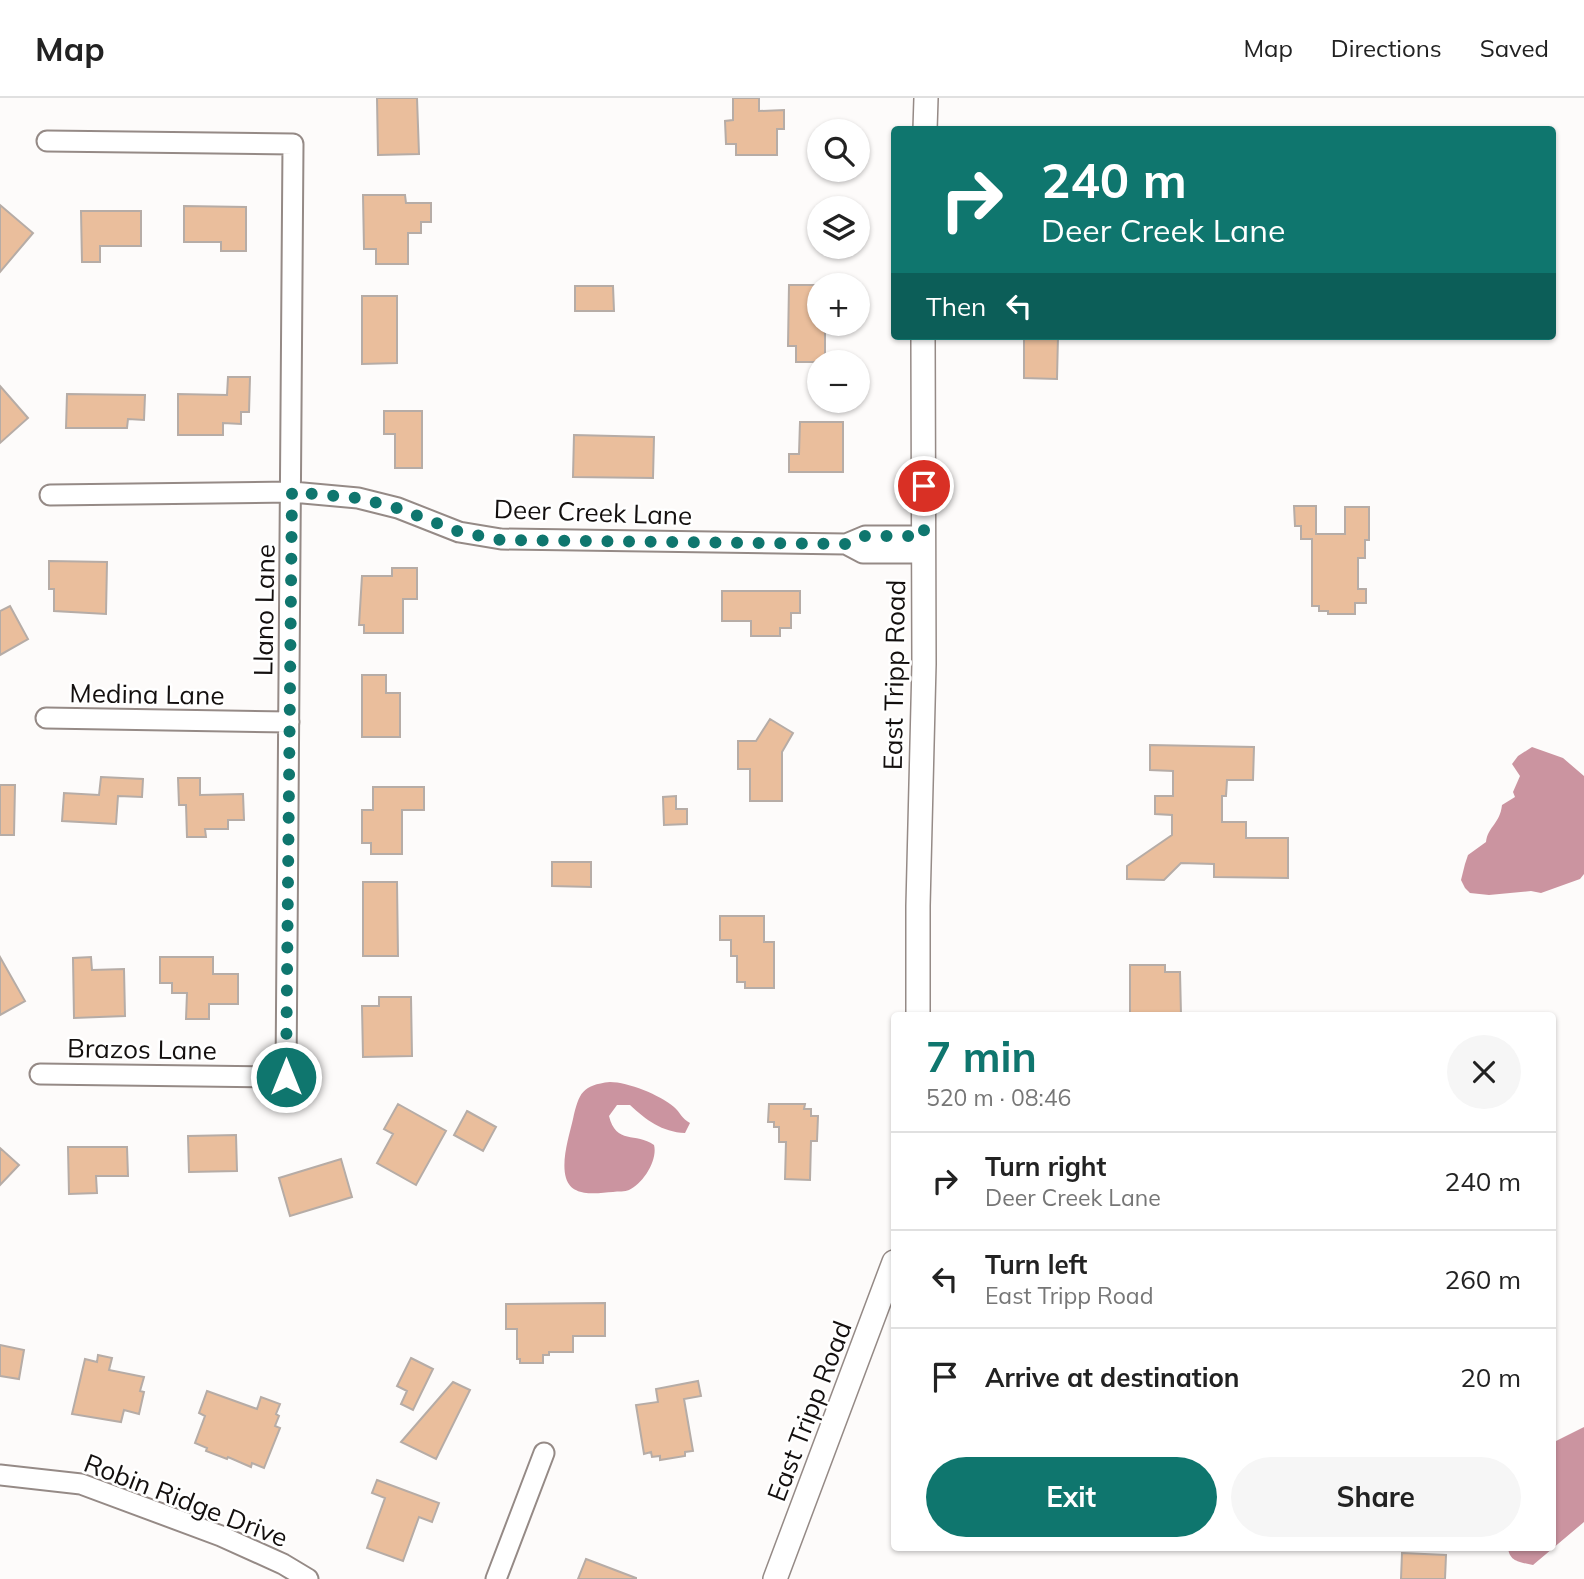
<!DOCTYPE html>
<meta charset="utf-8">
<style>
:root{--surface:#fff;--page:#f6f6f6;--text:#222;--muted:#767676;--line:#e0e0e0;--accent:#0f766e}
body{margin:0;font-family:Mulish,sans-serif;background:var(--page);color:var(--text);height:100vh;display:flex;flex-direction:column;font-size:26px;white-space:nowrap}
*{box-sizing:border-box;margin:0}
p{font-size:23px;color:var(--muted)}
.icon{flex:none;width:38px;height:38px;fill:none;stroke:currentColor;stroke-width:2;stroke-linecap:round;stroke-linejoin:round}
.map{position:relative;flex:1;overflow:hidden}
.drawer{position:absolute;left:891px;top:914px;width:665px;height:539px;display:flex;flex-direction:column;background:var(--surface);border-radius:7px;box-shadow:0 2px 5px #0004}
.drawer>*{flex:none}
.guide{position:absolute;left:891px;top:28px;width:665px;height:214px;border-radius:7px;box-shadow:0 2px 5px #0004;background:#0f766e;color:#fff;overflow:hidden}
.tools{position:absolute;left:807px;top:21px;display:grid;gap:14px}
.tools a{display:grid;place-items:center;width:63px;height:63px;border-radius:50%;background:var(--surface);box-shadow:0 2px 5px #0004;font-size:35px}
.pin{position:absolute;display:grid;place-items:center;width:60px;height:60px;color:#fff;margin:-30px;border:4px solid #fff;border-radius:50%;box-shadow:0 2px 7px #0007}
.me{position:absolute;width:77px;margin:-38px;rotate:0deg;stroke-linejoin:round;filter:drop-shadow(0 0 5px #0008)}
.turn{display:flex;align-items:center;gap:24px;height:147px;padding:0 35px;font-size:32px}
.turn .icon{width:91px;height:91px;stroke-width:2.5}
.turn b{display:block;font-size:49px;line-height:60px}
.then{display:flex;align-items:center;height:66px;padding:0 35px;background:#0003;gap:14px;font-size:26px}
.round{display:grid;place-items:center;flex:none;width:74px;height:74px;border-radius:37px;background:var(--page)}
.overview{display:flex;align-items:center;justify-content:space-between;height:119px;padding:0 35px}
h1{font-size:42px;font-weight:700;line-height:52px;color:var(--accent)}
.cta{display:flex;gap:14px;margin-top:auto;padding:14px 35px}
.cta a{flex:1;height:80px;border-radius:42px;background:var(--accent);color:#fff;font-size:28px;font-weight:700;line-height:80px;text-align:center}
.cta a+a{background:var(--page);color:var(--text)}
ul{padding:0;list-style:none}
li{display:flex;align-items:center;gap:21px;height:98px;padding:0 35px;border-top:2px solid var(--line)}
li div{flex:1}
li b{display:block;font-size:26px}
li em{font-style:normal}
header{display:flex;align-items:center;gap:42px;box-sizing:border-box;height:98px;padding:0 35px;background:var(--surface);border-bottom:2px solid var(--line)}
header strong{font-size:33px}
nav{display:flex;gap:38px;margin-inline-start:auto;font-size:24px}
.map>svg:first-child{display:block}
.water{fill:#cb94a0}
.building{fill:#eabe9c;stroke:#b6aca6;stroke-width:2}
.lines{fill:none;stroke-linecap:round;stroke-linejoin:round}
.minor-casing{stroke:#958a86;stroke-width:23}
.tertiary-casing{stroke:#958a86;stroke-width:26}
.minor{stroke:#fff;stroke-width:19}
.tertiary{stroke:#fff;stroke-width:23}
.route{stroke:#0f766e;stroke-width:12;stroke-dasharray:0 21.6}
.labels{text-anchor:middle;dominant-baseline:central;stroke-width:5;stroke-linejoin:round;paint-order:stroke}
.street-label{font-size:26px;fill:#130f0e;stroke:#fff}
</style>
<header>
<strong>Map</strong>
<nav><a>Map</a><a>Directions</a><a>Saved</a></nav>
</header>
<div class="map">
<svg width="1584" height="1481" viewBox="0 0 1584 1481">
<rect width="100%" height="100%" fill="#fdfbfa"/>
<path class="water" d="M1532,649L1563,660L1584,678V776L1580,781L1541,795L1531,793L1489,797L1470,795L1465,790L1461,782L1465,766L1468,757L1486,744C1488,728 1500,726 1502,707L1515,699L1513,694L1520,678L1512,666L1518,658Z
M610,984C628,984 660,997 674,1009C680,1014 682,1021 690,1025L685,1035C662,1034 646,1022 630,1007H617L609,1018C616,1047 636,1034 654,1047C658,1062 643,1086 629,1092C625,1094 618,1093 613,1094C597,1095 572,1100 566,1080C561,1063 569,1038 573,1021C579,995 582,987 610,984Z
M1584,1329V1424L1533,1467C1520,1464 1509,1464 1508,1449H1552V1345Z"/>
<path class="building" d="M377,0H417L419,56L378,57Z
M733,0H759V13L784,12V31H777V57H736V46H726L725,23L733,22Z
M363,97H405L406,105H431V124H421V135H408V166H376V151H364Z
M0,107L33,135L0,174Z
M184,108L246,109V153H221V144H184Z
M81,113H141V148H100V164H82Z
M789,187H819V226H825V264H796V248H788Z
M575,188H613L614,213H575Z
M362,198H397V265L362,266Z
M1024,238H1058L1057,281L1024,280Z
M228,279H250L249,314H241V326L223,325V337H178V296L227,297Z
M0,288L28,320L0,345Z
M67,296L145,297L144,322L128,321L127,330H66Z
M384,313H422V370H395V336H384Z
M800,324H843V374H789V356H799Z
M574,337L654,339L653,380L573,379Z
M1294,408H1316V436H1345V409H1369V442H1365V460H1358V491H1366V505H1355V516H1328V513H1319V508H1312V441H1301V428H1295Z
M49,463L107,464L106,516L54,513V491H49Z
M392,470H417V501H403V535H364V527H359L362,478H392Z
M722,493H800V515H791V530H780V538H751V523H722Z
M10,508L28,541L0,557V513Z
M362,577H386V595H400V639H362Z
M770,621L793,635L782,654V703H750V671H738V643H756Z
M1150,647L1254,649L1253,682H1227L1226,698H1222V724H1246V740H1288V780L1214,779V766L1181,765L1164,782L1127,781V768L1172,737V717L1155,716V698H1173V673L1150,672Z
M101,679L143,681L142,699L118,698L116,726L62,723L64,695L99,697Z
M178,680H200V697L243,696L244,722H228V731H205L206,739H187L186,707H179Z
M0,687H15L14,737H0Z
M373,689H424V712H402V756H371V745H362V712H373Z
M676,698V711H687V726L664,727L663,699Z
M552,764H591V789L552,788Z
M363,784H397L398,858H363Z
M720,818H764V844H774V890H745V884H737V858H731V842H720Z
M0,859L25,903L0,917Z
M91,859L92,872L124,871L125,918L74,920L73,860Z
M160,859H213V876H238V906H209V921H186L187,895H172V885H160Z
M1130,867H1165V874H1180L1181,917H1130Z
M379,899H411L412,958L363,959L362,908H379Z
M398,1006L446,1033L416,1087L377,1065L393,1036L384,1031Z
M769,1006H805L804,1011H811V1018H818L817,1043H811L810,1082L785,1081L786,1044H779V1029H774V1024H768Z
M467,1013L496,1029L483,1053L454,1037Z
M236,1037L237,1073L189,1074L188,1038Z
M68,1049H127L128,1078H96L97,1095L69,1096Z
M0,1050L19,1067L0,1087Z
M341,1061L352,1099L290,1118L279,1080Z
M605,1205V1238H573V1254H549V1257H543V1265H520V1261H517V1231H506V1206Z
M0,1247L24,1252L19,1281L0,1278Z
M98,1257L112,1260L109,1272L144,1279L140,1293L144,1294L139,1316L124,1312L121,1324L72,1316L85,1261L97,1264Z
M411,1260L433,1271L413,1312L401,1306L407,1293L397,1288Z
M698,1283L701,1298L684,1301L693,1353L685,1354V1358L660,1362V1358L652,1359L651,1354L644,1356L636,1307L658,1304L656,1291Z
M453,1284L470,1292L436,1361L401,1344Z
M207,1293L257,1311L261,1299L280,1306L276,1316L279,1318L275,1328L280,1330L264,1370L252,1365L251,1369L228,1359L227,1361L206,1353L207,1350L195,1345L205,1318L199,1315Z
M377,1382L439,1405L432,1424L419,1419L403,1463L367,1450L385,1400L372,1395Z
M1402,1455L1446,1457L1445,1481H1401Z
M586,1461L636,1480V1481H578Z"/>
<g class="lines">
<g class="minor-casing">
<path id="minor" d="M50,397L292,394L358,400L398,410L459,434L501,441L846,446L865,438H924
M846,446L863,455H924
M46,620L289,624
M40,976L286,979L293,46L47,43
M0,1377L81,1386L221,1438L283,1466L308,1481
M496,1481L544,1355"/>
</g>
<g class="tertiary-casing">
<path id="tertiary" d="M925,32L926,0
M918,917V808L924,566L923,238
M775,1481L894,1164"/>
</g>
<use href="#minor" class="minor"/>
<use href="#tertiary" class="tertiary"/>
</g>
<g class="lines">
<path class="route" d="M286,979L292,394L358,400L397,410L460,434L501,442L846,446L864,438H924V388"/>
</g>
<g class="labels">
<g class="street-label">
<text transform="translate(593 414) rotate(2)">Deer Creek Lane</text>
<text transform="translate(264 512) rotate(-89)">Llano Lane</text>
<text transform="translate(894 577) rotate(-89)">East Tripp Road</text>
<text transform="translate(147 596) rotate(1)">Medina Lane</text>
<text transform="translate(142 951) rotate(1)">Brazos Lane</text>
<text transform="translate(809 1313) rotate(-69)">East Tripp Road</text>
<text transform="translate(186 1402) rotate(21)">Robin Ridge Drive</text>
</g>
</g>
</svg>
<div class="tools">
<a><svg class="icon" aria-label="search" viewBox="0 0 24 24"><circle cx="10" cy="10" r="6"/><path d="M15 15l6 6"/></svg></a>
<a><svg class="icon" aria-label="layers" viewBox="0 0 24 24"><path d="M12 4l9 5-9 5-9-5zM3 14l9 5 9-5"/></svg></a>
<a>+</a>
<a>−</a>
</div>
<div class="pin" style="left:924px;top:388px;background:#d93025"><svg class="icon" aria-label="arrive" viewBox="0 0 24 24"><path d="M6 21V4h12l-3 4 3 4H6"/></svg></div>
<svg class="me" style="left:286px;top:979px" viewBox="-20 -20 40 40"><circle r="17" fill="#0f766e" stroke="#fff" stroke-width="3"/><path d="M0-11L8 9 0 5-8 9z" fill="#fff"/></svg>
<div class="guide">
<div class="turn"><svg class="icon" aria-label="right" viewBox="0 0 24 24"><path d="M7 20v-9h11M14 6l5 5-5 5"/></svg><div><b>240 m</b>Deer Creek Lane</div></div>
<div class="then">Then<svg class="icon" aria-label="left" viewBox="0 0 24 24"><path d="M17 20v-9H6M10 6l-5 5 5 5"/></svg></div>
</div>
<section class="drawer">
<div class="overview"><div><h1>7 min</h1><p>520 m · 08:46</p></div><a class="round"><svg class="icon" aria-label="close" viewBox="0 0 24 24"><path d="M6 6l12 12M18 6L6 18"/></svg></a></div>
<ul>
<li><svg class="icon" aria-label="right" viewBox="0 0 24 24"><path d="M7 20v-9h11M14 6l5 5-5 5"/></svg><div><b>Turn right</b><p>Deer Creek Lane</p></div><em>240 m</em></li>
<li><svg class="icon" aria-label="left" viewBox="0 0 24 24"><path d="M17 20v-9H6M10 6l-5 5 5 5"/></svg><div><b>Turn left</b><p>East Tripp Road</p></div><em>260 m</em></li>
<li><svg class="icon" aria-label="arrive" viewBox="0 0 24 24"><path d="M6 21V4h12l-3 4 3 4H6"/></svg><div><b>Arrive at destination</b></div><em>20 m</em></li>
</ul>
<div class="cta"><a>Exit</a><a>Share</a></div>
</section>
</div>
